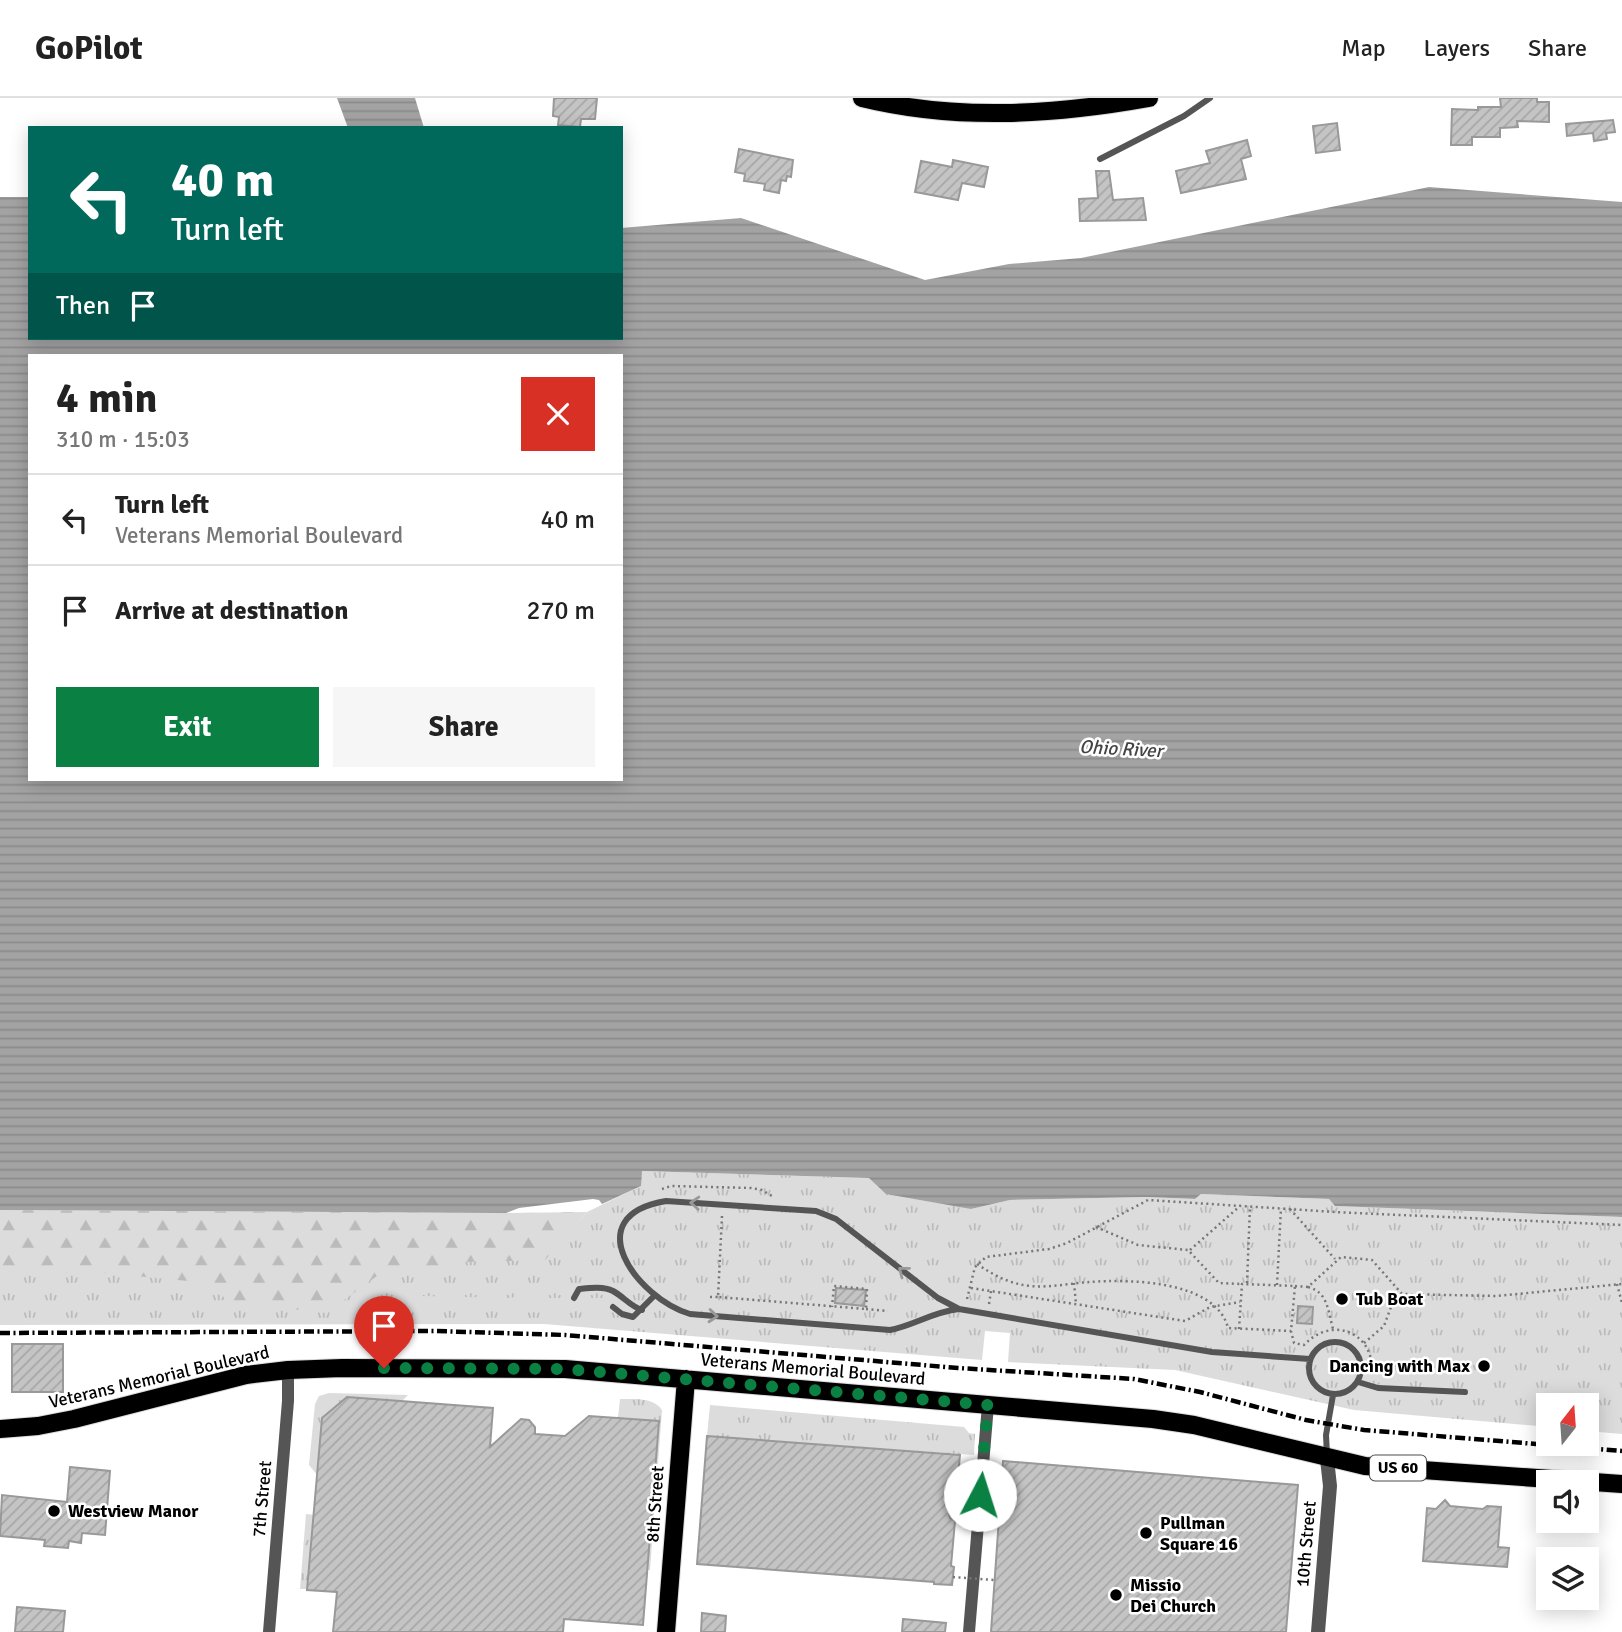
<!DOCTYPE html>
<meta charset="utf-8">
<style>
:root{--surface:#fff;--page:#f6f6f6;--text:#222;--muted:#767676;--line:#e0e0e0;--accent:#0b8043}
body{margin:0;font-family:Signika,sans-serif;background:var(--page);color:var(--text);height:100vh;display:flex;flex-direction:column;font-size:26px;white-space:nowrap}
*{box-sizing:border-box;margin:0}
p{font-size:23px;color:var(--muted)}
.icon{flex:none;width:38px;height:38px;fill:none;stroke:currentColor;stroke-width:2;stroke-linecap:round;stroke-linejoin:round}
.map{position:relative;flex:1;overflow:hidden}
.sheet{position:absolute;left:28px;top:256px;width:595px;height:427px;display:flex;flex-direction:column;background:var(--surface);border-radius:0px;box-shadow:0 4px 18px #0003}
.sheet>*{flex:none}
.banner{position:absolute;left:28px;top:28px;width:595px;height:214px;border-radius:0px;box-shadow:0 4px 18px #0003;background:#00695c;color:#fff;overflow:hidden}
.needle{width:46px;rotate:17deg}
.fabs{position:absolute;left:1536px;top:1295px;display:grid;gap:14px}
.fabs a{display:grid;place-items:center;width:63px;height:63px;border-radius:0px;background:var(--surface);box-shadow:0 4px 18px #0003;font-size:35px}
.pin{position:absolute;display:grid;place-items:center;width:60px;height:60px;color:#fff;margin:-72px -30px;border-radius:50% 50% 50% 0;rotate:-45deg;box-shadow:0 0 7px #0007}
.pin .icon{rotate:45deg}
.me{position:absolute;width:77px;margin:-38px;rotate:5deg;stroke-linejoin:round;filter:drop-shadow(0 0 5px #0008)}
.turn{display:flex;align-items:center;gap:24px;height:147px;padding:0 28px;font-size:32px}
.turn .icon{width:91px;height:91px;stroke-width:2.5}
.turn b{display:block;font-size:49px;line-height:60px}
.then{display:flex;align-items:center;height:66px;padding:0 28px;background:#0003;gap:14px;font-size:26px}
.round{display:grid;place-items:center;flex:none;width:74px;height:74px;border-radius:0px;background:var(--page)}
.overview{display:flex;align-items:center;justify-content:space-between;height:119px;padding:0 28px}
h1{font-size:42px;font-weight:800;line-height:52px}
.cta{display:flex;gap:14px;margin-top:auto;padding:14px 28px}
.cta a{flex:1;height:80px;border-radius:0px;background:var(--accent);color:#fff;font-size:28px;font-weight:800;line-height:80px;text-align:center}
.cta a+a{background:var(--page);color:var(--text)}
ul{padding:0;list-style:none}
li{display:flex;align-items:center;gap:21px;height:91px;padding:0 28px;border-top:2px solid var(--line)}
li div{flex:1}
li b{display:block;font-size:26px}
li em{font-style:normal}
header{display:flex;align-items:center;gap:42px;box-sizing:border-box;height:98px;padding:0 35px;background:var(--surface);border-bottom:2px solid var(--line)}
header strong{font-size:33px}
nav{display:flex;gap:38px;margin-inline-start:auto;font-size:24px}
.map>svg:first-child{display:block}
.grass{fill:url(#grass-tufts)}
.forest{fill:url(#forest-firs)}
.pitch{fill:#dcdcdc}
.water{fill:url(#water-rules);fill-rule:evenodd}
.building{fill:url(#building-hatch);stroke:#999;stroke-width:2}
.lines{fill:none;stroke-linecap:round;stroke-linejoin:round}
.primary-casing{stroke:#dbdbdb;stroke-width:20}
.path{stroke:#777;stroke-width:2.5;stroke-dasharray:2 3.5;stroke-linecap:butt}
.service{stroke:#555;stroke-width:6}
.minor{stroke:#555;stroke-width:12}
.tertiary{stroke:#555;stroke-width:14}
.primary{stroke:#000;stroke-width:18}
.rail{stroke:#000;stroke-width:4.5;stroke-dasharray:10 3.5 2 3.5;stroke-linecap:butt}
.path-bridge{stroke:#777;stroke-width:2.5;stroke-dasharray:2 3.5;stroke-linecap:butt}
.oneway{stroke:#999}
.route{stroke:#0b8043;stroke-width:12;stroke-dasharray:0 21.6}
.poi-dot{fill:#000;stroke:#fff;stroke-width:2.5}
.labels{text-anchor:middle;dominant-baseline:central;stroke-width:5;stroke-linejoin:round;paint-order:stroke}
.shield{fill:#fff;stroke:#4c4c4c;stroke-width:2}
.shield-label{font-size:16px;font-weight:bold;fill:#000}
.poi-label{font-size:18px;font-weight:bold;fill:#000;stroke:#fff;text-anchor:start}
.street-label{font-size:18px;fill:#000;stroke:#fff}
.water-label{font-size:19px;font-style:italic;fill:#444;stroke:#fff}
</style>
<header>
<strong>GoPilot</strong>
<nav><a>Map</a><a>Layers</a><a>Share</a></nav>
</header>
<div class="map">
<svg width="1622" height="1534" viewBox="0 0 1622 1534">
<defs>
<pattern id="grass-tufts" width="24" height="20" patternUnits="userSpaceOnUse" patternTransform="scale(1.75)"><rect width="24" height="20" fill="#dcdcdc"/><path d="M3 7l-1-3M5 7V3M7 7l1-3M15 17l-1-3M17 17v-4M19 17l1-3" fill="none" stroke="#bbb"/></pattern>
<pattern id="forest-firs" width="22" height="20" patternUnits="userSpaceOnUse" patternTransform="scale(1.75)"><rect width="22" height="20" fill="#dcdcdc"/><path d="M5 1l3.5 6h-7zM16 11l3.5 6h-7z" fill="#bbb"/></pattern>
<pattern id="water-rules" width="6" height="5" patternUnits="userSpaceOnUse" patternTransform="scale(1.75)"><rect width="6" height="5" fill="#a3a3a3"/><path d="M0 2.5h6" fill="none" stroke="#8b8b8b"/></pattern>
<pattern id="building-hatch" width="6" height="6" patternUnits="userSpaceOnUse" patternTransform="scale(1.75)"><rect width="6" height="6" fill="#c4c4c4"/><path d="M-1 1l2-2M0 6l6-6M5 7l2-2" fill="none" stroke="#a7a7a7"/></pattern>
</defs>
<rect width="100%" height="100%" fill="#fff"/>
<path class="grass" d="M641,1073L869,1080L971,1111L1010,1102L1146,1099L1195,1101L1201,1096L1329,1101L1336,1108L1622,1119V1336L1587,1333V1307H1549V1329L1354,1312L1175,1272L1008,1264L1010,1235L985,1233L982,1262L544,1226L0,1227V1117L580,1122L587,1114L641,1088Z
M329,1295L408,1297L402,1303L347,1299L322,1320L318,1378L309,1367L315,1306L319,1298Z
M620,1301C634,1301 654,1299 662,1312L650,1472H647L659,1323L618,1320Z
M710,1307L964,1329L969,1335L975,1336L974,1357L707,1338Z
M306,1416L315,1417L307,1491H300Z"/>
<path class="forest" d="M0,1112L506,1115L587,1114L545,1162L461,1164L377,1178L326,1215L235,1204L188,1183L104,1175L0,1174Z"/>
<path class="pitch" d="M516,1197H537L541,1200H603L615,1206L611,1213L584,1211L570,1215L421,1212V1198L512,1200Z"/>
<path class="water" d="M337,0H415L424,30H348Z
M1429,89L1622,104V1119L1335,1108L1329,1101L1201,1096L1195,1101L1146,1099L1010,1102L971,1111L886,1096L869,1080L642,1073L641,1088L602,1106L599,1102L593,1101L519,1110L506,1115L0,1112V99H30V240H621V130L741,120L925,182L1009,166L1081,160ZM30,257H621V681H30Z"/>
<path class="building" d="M554,0H597L595,21H581L580,29L558,27L559,19L553,18Z
M1500,0H1537V4H1549V24L1517,23L1518,29L1500,30V39H1472V47H1451L1452,11L1478,12V9H1501Z
M1613,22L1615,34L1606,35L1607,41L1594,43L1593,35L1567,38L1566,26Z
M1337,25L1340,52L1316,55L1313,28Z
M1247,42L1251,58L1241,61L1246,81L1181,95L1176,73L1210,65L1206,53Z
M739,51L793,62L791,79L787,78L786,83L781,82L779,95L764,92L765,86L744,83L745,76L735,74Z
M953,62L988,69L984,89L962,85L958,102L915,94L921,63L952,69Z
M1096,73H1109L1113,102L1143,100L1146,122L1080,123L1079,101L1098,100Z
M836,1190L866,1192L864,1208L835,1205Z
M1298,1208L1313,1209L1312,1226L1297,1225Z
M12,1246H63V1294H12Z
M347,1299L493,1310L490,1349L521,1321L529,1322L535,1329V1336L565,1338L589,1318L659,1323L643,1527L564,1521L563,1534H333L337,1494L307,1492L322,1320Z
M707,1338L960,1357L955,1411L949,1416L950,1420L955,1423L951,1468L954,1469L952,1487L934,1486V1484L697,1466Z
M1003,1363L1298,1387L1286,1534H991Z
M70,1369L110,1373L105,1437L82,1435L81,1445L69,1443L68,1450L44,1448L45,1442L0,1438L2,1397L67,1404Z
M1445,1402L1450,1408L1483,1411L1487,1408L1501,1409L1498,1449L1509,1450L1507,1469L1423,1463L1427,1410L1436,1411Z
M17,1509L65,1513L63,1534H15Z
M702,1515L726,1518L725,1534H701Z
M903,1521L946,1525L945,1534H902Z"/>
<g class="lines">
<g class="primary-casing">
<path id="primary" d="M862,0C956,23 1054,17 1149,0
M0,1331L38,1328L74,1321L246,1277L288,1272L342,1270L565,1271L1153,1321L1194,1327L1365,1368L1622,1386
M666,1534L686,1281"/>
</g>
<path class="path" d="M662,1091L671,1088L751,1090L762,1092L772,1098
M1290,1111L1335,1161
M722,1118L718,1199L866,1211L867,1191L834,1188L832,1209
M1096,1129L1138,1147L1188,1152L1219,1185L1242,1186
M1190,1152L1240,1108
M977,1166C995,1178 1010,1186 1031,1188C1050,1190 1071,1185 1090,1184C1128,1181 1216,1182 1228,1230L1291,1233
M1074,1185L1076,1206
M1247,1185L1250,1108
M1617,1186L1622,1205
M1277,1187L1281,1110
M1295,1188L1308,1189L1341,1159L1372,1162L1402,1196L1496,1198L1622,1186
M1308,1189C1328,1194 1328,1213 1333,1231
M971,1190L1185,1223L1210,1209L1240,1204
M710,1199H718
M967,1201L975,1169L986,1159L1049,1151L1067,1145L1148,1102L1335,1114L1622,1127
M989,1206L991,1193
M866,1211L888,1213
M1239,1231L1242,1186L1295,1188L1291,1233L1294,1245L1304,1247C1332,1217 1375,1234 1372,1276
M1364,1245L1384,1228L1398,1190
M1373,1265L1389,1267
M1386,1278L1389,1267L1455,1270"/>
<path class="service" d="M1100,61L1184,18L1210,0
M574,1200L579,1191C589,1190 603,1188 613,1193C624,1199 630,1208 642,1212
M613,1209L622,1216L633,1219L655,1197
M959,1211C932,1214 915,1227 890,1232L690,1216C637,1200 576,1118 666,1103L816,1113L836,1121L938,1200L959,1211L1212,1254L1310,1261
M1309 1270a26 26 0 1 1 52 0a26 26 0 1 1-52 0Z
M1358,1284L1378,1290L1465,1294
M1327,1357L1326,1337L1333,1297
M955,1417L979,1418"/>
<path class="minor" d="M269,1534L288,1303V1272
M969,1534L988,1307"/>
<path class="tertiary" d="M1318,1534L1330,1388L1327,1361"/>
<use href="#primary" class="primary"/>
<path class="rail" d="M0,1235L435,1233L565,1237L958,1270L1134,1281L1200,1294L1306,1322L1364,1332L1622,1353"/>
<path class="path-bridge" d="M953,1479L994,1482"/>
</g>
<defs><path id="oneway-chevron" d="M-2-3.5L2.5 0L-2 3.5" fill="none" stroke-width="1.6" stroke-linecap="round" stroke-linejoin="round" transform="scale(1.75)"/></defs>
<g class="oneway">
<use href="#oneway-chevron" transform="translate(695 1105) rotate(-177)"/>
<use href="#oneway-chevron" transform="translate(903 1173) rotate(-142)"/>
<use href="#oneway-chevron" transform="translate(713 1218) rotate(5)"/>
</g>
<g class="lines">
<path class="route" d="M384,1270L565,1271L988,1307L980,1397"/>
</g>
<g class="poi-dot">
<circle cx="1342" cy="1201" r="7"/>
<circle cx="1484" cy="1268" r="7"/>
<circle cx="54" cy="1413" r="7"/>
<circle cx="1146" cy="1435" r="7"/>
<circle cx="1116" cy="1497" r="7"/>
</g>
<g class="labels">
<rect class="shield" x="1370" y="1357.5" width="56" height="25" rx="5"/>
<g class="shield-label">
<text x="1398" y="1370">US 60</text>
</g>
<g class="poi-label">
<text x="1356" y="1201">Tub Boat</text>
<text x="1470" y="1268" text-anchor="end">Dancing with Max</text>
<text x="68" y="1413">Westview Manor</text>
<text x="1160" y="1425">Pullman<tspan x="1160" dy="21">Square 16</tspan></text>
<text x="1130" y="1487">Missio<tspan x="1130" dy="21">Dei Church</tspan></text>
</g>
<g class="street-label">
<text transform="translate(813 1271) rotate(5)">Veterans Memorial Boulevard</text>
<text transform="translate(159 1279) rotate(-13)">Veterans Memorial Boulevard</text>
<text transform="translate(262 1401) rotate(-85)">7th Street</text>
<text transform="translate(655 1406) rotate(-86)">8th Street</text>
<text transform="translate(1306 1446) rotate(-85)">10th Street</text>
</g>
<g class="water-label">
<text transform="translate(1121 651) rotate(3)">Ohio River</text>
</g>
</g>
</svg>
<div class="fabs">
<a><svg class="needle" viewBox="-14 -14 28 28"><path d="M0-13l5 13h-10z" fill="#e53935"/><path d="M0 13l5-13h-10z" fill="#767676"/></svg></a>
<a><svg class="icon" aria-label="sound" viewBox="0 0 24 24"><path d="M4 9h4l5-4v14l-5-4H4zM17 9q2 3 0 6"/></svg></a>
<a><svg class="icon" aria-label="layers" viewBox="0 0 24 24"><path d="M12 4l9 5-9 5-9-5zM3 14l9 5 9-5"/></svg></a>
</div>
<div class="pin" style="left:384px;top:1270px;background:#d93025"><svg class="icon" aria-label="arrive" viewBox="0 0 24 24"><path d="M6 21V4h12l-3 4 3 4H6"/></svg></div>
<svg class="me" style="left:980px;top:1397px" viewBox="-20 -20 40 40"><circle r="19" fill="#fff"/><path d="M0-13L10 11 0 6-10 11z" fill="#0b8043"/></svg>
<div class="banner">
<div class="turn"><svg class="icon" aria-label="left" viewBox="0 0 24 24"><path d="M17 20v-9H6M10 6l-5 5 5 5"/></svg><div><b>40 m</b>Turn left</div></div>
<div class="then">Then<svg class="icon" aria-label="arrive" viewBox="0 0 24 24"><path d="M6 21V4h12l-3 4 3 4H6"/></svg></div>
</div>
<section class="sheet">
<div class="overview"><div><h1>4 min</h1><p>310 m · 15:03</p></div><a class="round" style="background:#d93025;color:#fff"><svg class="icon" aria-label="close" viewBox="0 0 24 24"><path d="M6 6l12 12M18 6L6 18"/></svg></a></div>
<ul>
<li><svg class="icon" aria-label="left" viewBox="0 0 24 24"><path d="M17 20v-9H6M10 6l-5 5 5 5"/></svg><div><b>Turn left</b><p>Veterans Memorial Boulevard</p></div><em>40 m</em></li>
<li><svg class="icon" aria-label="arrive" viewBox="0 0 24 24"><path d="M6 21V4h12l-3 4 3 4H6"/></svg><div><b>Arrive at destination</b></div><em>270 m</em></li>
</ul>
<div class="cta"><a>Exit</a><a>Share</a></div>
</section>
</div>
